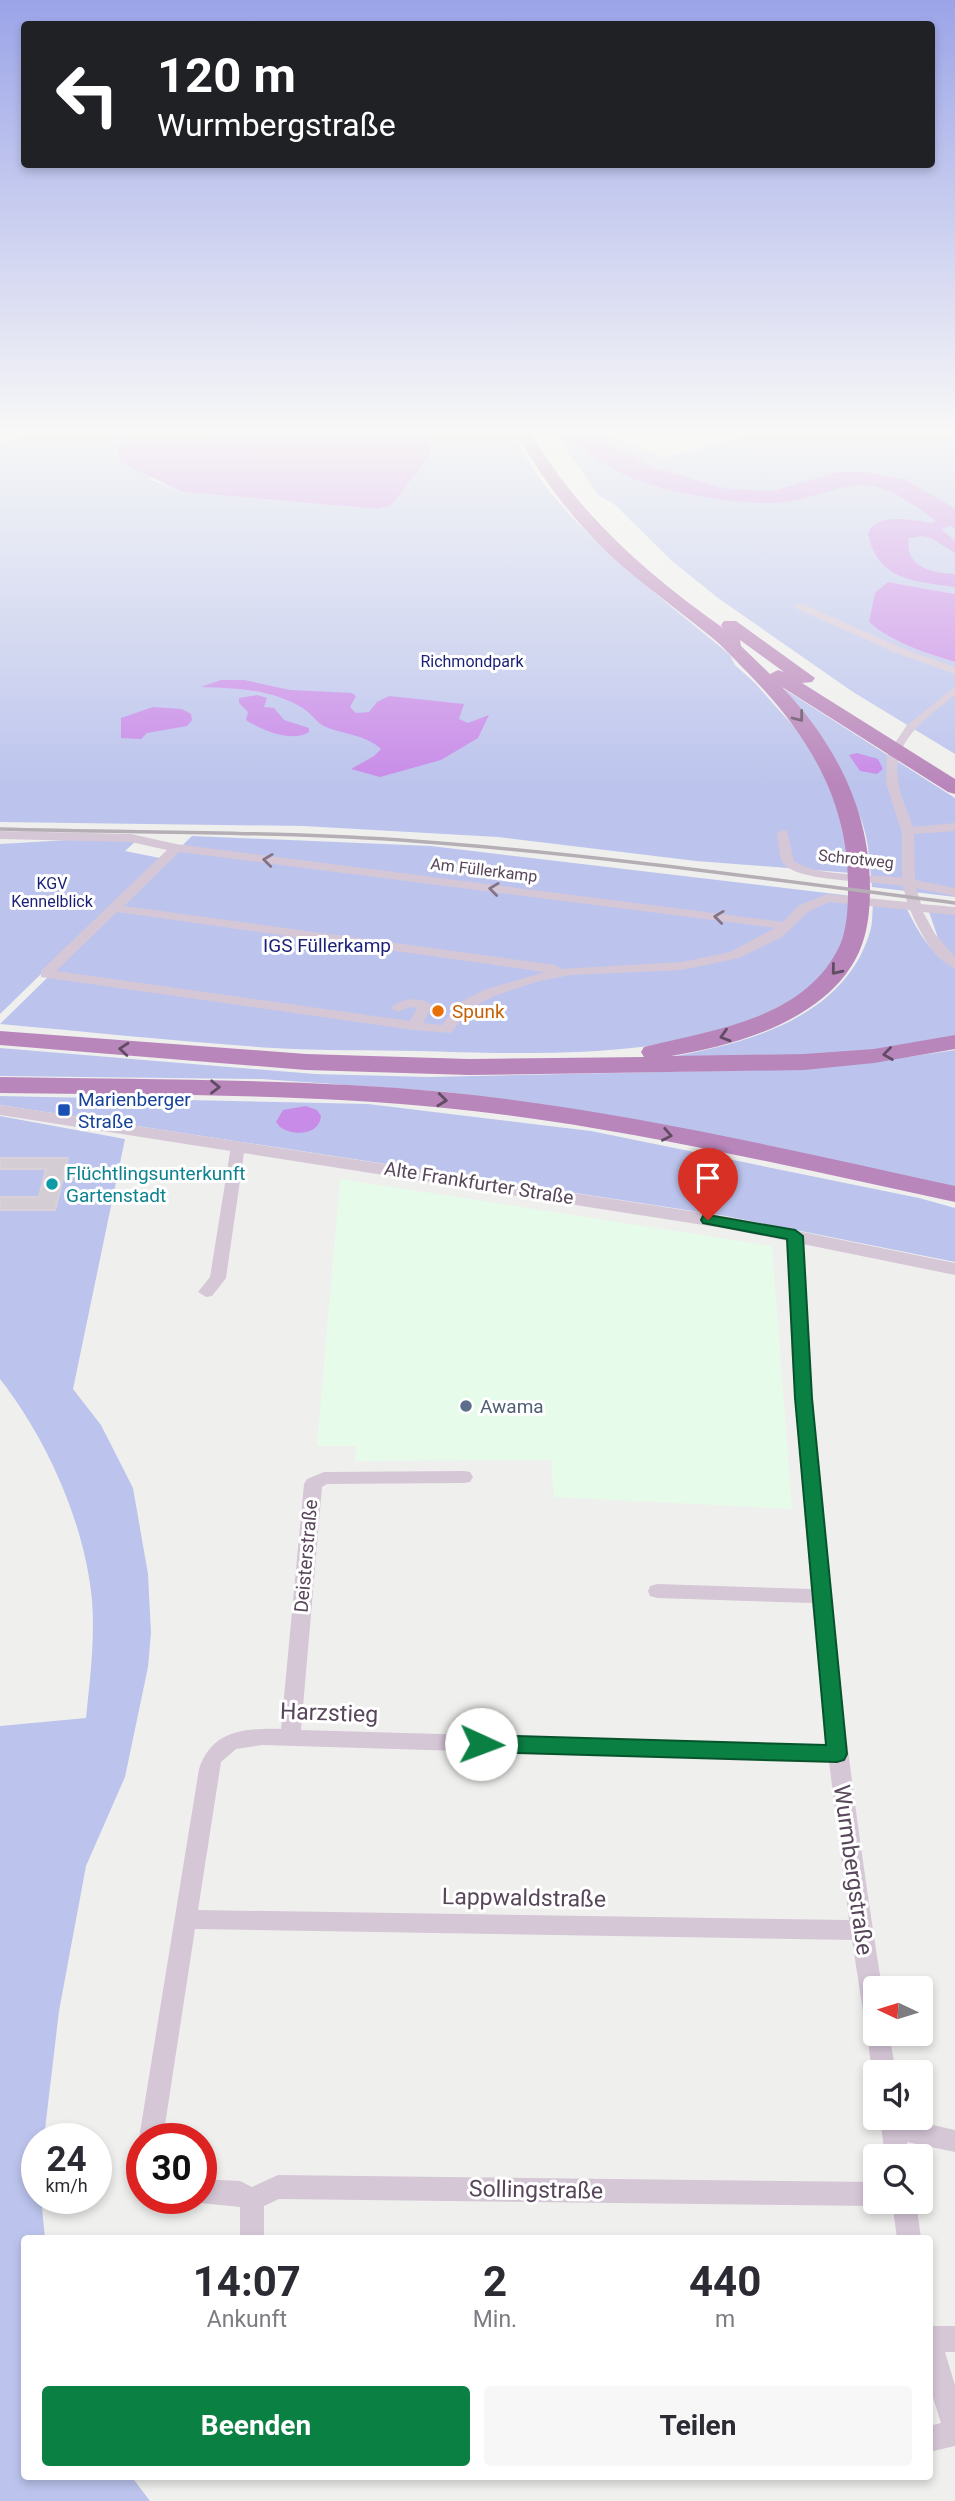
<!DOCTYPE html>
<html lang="de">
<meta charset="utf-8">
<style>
:root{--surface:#fff;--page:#f7f7f7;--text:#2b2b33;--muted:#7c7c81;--accent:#0b8043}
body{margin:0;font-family:Roboto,sans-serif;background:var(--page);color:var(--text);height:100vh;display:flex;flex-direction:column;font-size:26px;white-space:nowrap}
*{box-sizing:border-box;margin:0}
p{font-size:23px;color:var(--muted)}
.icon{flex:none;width:38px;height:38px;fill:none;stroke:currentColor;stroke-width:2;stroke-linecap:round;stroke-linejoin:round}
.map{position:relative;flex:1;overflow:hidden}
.drawer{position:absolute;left:21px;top:2235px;width:912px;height:245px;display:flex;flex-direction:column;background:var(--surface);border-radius:7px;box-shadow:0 4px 10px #0003}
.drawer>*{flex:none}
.hud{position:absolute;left:21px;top:21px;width:914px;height:147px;border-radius:7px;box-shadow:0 4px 10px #0003;background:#202124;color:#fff;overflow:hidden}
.needle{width:46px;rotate:274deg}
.fabs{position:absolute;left:863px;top:1976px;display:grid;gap:14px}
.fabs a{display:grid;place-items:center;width:70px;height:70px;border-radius:7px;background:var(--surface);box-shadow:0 4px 10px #0003;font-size:35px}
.speed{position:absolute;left:21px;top:2123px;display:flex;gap:14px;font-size:35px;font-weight:700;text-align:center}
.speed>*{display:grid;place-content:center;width:91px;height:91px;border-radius:50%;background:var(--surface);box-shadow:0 4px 10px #0003;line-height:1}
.speed small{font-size:18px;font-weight:400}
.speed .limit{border:10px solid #d22;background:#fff;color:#111}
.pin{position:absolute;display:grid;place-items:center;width:60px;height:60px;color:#fff;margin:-72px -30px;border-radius:50% 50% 50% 0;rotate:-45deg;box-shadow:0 0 7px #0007}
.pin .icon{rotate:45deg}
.me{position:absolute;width:77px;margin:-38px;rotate:92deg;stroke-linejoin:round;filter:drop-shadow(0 0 5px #0008)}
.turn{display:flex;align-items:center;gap:24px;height:147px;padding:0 21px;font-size:32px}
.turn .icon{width:91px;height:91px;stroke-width:2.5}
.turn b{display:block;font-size:49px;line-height:60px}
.eta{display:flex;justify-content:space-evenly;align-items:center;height:119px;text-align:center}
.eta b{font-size:42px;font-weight:700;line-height:49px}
.action{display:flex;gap:14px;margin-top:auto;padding:14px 21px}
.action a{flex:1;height:80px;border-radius:7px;background:var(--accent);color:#fff;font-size:28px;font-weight:700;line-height:80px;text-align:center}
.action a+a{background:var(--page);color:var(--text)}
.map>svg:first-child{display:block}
.commercial{fill:#e6fbea}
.green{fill:#bcc4ed}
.water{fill:#c88be8}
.building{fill:#d4cdd3;stroke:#d9d1d7;stroke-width:2}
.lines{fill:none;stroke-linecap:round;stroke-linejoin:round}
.minor{fill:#d6c7d7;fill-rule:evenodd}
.tertiary{fill:#d6c7d7;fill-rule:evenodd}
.motorway{fill:#b986bb;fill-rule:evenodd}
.rail{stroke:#b5aeb5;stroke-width:3.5}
.oneway{stroke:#624c64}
.oneway2{stroke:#847386}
.route{fill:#0b8043;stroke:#07532c;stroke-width:2}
.food-dot{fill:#e8710a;stroke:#fff;stroke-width:2.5}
.transit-dot{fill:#1a4fb4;stroke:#fff;stroke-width:2.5}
.culture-dot{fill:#0f9aa8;stroke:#fff;stroke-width:2.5}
.service-dot{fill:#5c6f8a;stroke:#fff;stroke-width:2.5}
.labels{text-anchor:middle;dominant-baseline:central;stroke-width:6;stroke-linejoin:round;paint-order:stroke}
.far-park-label{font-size:16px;fill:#1a1f78;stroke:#fff}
.far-street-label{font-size:16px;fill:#58465a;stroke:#fff}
.park-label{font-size:19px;fill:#1a1f78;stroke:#fff}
.food-label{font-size:19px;fill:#c56008;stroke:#fff;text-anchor:start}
.transit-label{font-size:19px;fill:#164399;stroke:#fff;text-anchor:start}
.culture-label{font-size:19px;fill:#0d838f;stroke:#fff;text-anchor:start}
.street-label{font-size:19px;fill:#58465a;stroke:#fff}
.service-label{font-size:19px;fill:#4e5e75;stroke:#fff;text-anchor:start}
.near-street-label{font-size:23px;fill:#58465a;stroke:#fff}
</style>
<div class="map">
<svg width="955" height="2501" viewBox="0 0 955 2501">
<rect width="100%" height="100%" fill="#eff0ed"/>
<path class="commercial" d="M340,1179L772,1246L792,1509L554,1497L551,1460L355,1461L356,1446H317Z"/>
<path class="green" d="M25,435H117L152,480L182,492L378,509L391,506L429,456L431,444L422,435H516C544,513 667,601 730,655L735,665L755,683L811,746L840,814L851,873L696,861L498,837L303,826L0,822V443Z
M556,435H611L664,458L745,435H955V594L888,582L869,622C892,643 926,653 955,662V754L853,692L718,598L672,561L613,503L599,496Z
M784,689L955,798V897L872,887C870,865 869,842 862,822C846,776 810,730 784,689Z
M192,836L431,846L852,896C849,929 842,965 815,986C713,1064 538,1054 416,1051C369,1050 321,1051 274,1048C182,1042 91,1032 0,1024Z
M68,840L136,841L125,851L160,858L0,1014V844Z
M873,903L906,907C917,930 931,955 955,968V1037L855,1053L658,1059C737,1046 841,1022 869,935C873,925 872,914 873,903Z
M928,909L955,913V958L939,941Z
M0,1048L315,1074L429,1077L796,1069L860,1064L955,1050V1188L535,1105L447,1092L261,1079L0,1076Z
M0,1096L368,1104L591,1131L919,1198L955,1208V1262L726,1216L0,1105Z
M0,1116L125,1139L73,1389L101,1425L133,1488L148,1574L151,1633L148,1667L125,1777L86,1866L59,2011L44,2138H37V2198H41L45,2238H24V2476H131L150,2501H0V1726L86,1718C90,1679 95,1640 92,1600C85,1524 47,1439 0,1379Z"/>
<path class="water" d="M422,435L431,444L429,456L391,506L378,509L182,492L120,462L117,448L120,442L116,436Z
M562,435H595L653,467L726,489L772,491L839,472H866L907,480L955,509V528L950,526L941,529L955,541V553L931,538L923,536L909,538C904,567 932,573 955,574V587C915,581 877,581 868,533C876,512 913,520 931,523L936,521C911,503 884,480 850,486C823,491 799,503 772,503C731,504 661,492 625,475C603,465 582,449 562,435Z
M888,582L955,594V662C926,653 892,643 869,622L875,593Z
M221,680H244L290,690L352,693L356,696L350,707L356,713L369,712L377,702L389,696L464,704L459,719L468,723L489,715L478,738L441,760L380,777L351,769L374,756L381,749C366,735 346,735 326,727C316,723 311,712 301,707C269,689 237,688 201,687Z
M257,695L267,698L264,707L274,708L284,720L309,728V732C292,743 261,730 246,720L248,712L239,703V698Z
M153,707L182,709L191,714L192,720L187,726L147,733L141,739L121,738V718Z
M857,753L878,759L883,769L877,774L860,771L849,755Z
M306,1106L317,1110L321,1116C319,1136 293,1136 280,1127L276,1122L283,1110Z"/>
<path class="building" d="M0,1158H68L55,1210H0V1197H39L46,1169H0Z"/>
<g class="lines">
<path class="minor" d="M795,604H803L904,649L955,667V674L896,653L795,608Z
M955,687V695C928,717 891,741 898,780C900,797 908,812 913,827L955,823V831L914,834L915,880L955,888V896L916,888L921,904L955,907V915L923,912L935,934L955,957V968C934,961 919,930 910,910L829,902L808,912L782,937L739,958L682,970L571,975L539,981L494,996L469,1009L451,1033L414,1030L41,977V971L167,850L131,842L0,839V831L131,834L176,844L783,922L798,906L827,894L907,902L903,886C878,881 800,882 785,865C778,859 779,843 777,834L783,830L787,831L794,861C819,878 871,873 902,878V833L886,783L887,755L907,725ZM179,852L775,928L730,952L682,962L561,969L555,965L124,906ZM117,912L545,972L484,990L459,1003L442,1025L423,1023L432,1005C420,996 402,998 391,1008L398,1012L409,1007L417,1008L410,1021L56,971Z
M238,1142L245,1146L226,1278L212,1296L206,1297L198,1292L210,1277L231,1146Z
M795,1230L803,1235C804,1329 814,1422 822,1515C837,1673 857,1831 882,1988H875V2034H889L896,2072H875V2078L872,2072L867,2034L870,2027L864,2018L852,1940L195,1929L163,2138H142V2144L139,2138L199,1769C212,1730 244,1728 281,1729L304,1484L307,1479L324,1472L464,1471L470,1472L473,1477L470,1482L464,1483L327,1484L322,1487L301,1730L827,1745L812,1603L657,1598L650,1596L648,1591L650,1586L657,1584L811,1589L792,1362L787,1235ZM262,1745L829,1762L849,1920L198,1910L221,1762L236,1749Z
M880,2118H902L955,2130V2152L907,2142L909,2156H885Z
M278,2175L875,2182V2202H884L875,2206L279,2199L264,2206V2238H240V2207L201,2203L192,2198H201V2179L240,2181L252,2187Z
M892,2202H916L921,2238H897Z
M929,2326H955V2352H945L955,2385V2446L929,2452V2426L941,2423L929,2385Z"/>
<path class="tertiary" d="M0,1105L729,1217L955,1263V1275L729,1229L0,1115Z"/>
<path class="motorway" d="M517,435H532C579,515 648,575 723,628L721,625L724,621H736L815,678L812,682L802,683L955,779V794L948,792L782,687C835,743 870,810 870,888C870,919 866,948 846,974C807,1025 732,1046 671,1056L804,1054L874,1049L955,1035V1049L874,1063L804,1070L469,1075L306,1070L0,1045V1031L306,1054L469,1059L644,1057L641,1052L644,1047C713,1030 806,1019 840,945C848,926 848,903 848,883C848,798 805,731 748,673C736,661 724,647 710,636C677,609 643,585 611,556C573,520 543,480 517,435ZM740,640L784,672L778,670L770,674L741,646Z
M0,1077C148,1080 297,1078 445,1092C617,1109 786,1149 955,1186V1202C786,1166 617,1125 445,1108C297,1093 148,1095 0,1093Z"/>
<path class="rail" d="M0,829C138,833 276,831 413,841C594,854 775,880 955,903"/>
</g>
<defs><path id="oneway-chevron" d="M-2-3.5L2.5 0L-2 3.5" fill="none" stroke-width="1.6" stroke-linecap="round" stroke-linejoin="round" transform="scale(1.75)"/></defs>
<g class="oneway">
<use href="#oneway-chevron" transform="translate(799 717) rotate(52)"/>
<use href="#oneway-chevron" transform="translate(836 970) rotate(129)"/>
<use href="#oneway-chevron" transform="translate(725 1036) rotate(163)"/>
<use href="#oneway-chevron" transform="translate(124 1049) rotate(-175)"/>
<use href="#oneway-chevron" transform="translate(888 1054) rotate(172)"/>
<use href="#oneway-chevron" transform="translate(215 1087) rotate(1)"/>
<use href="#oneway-chevron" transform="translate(442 1100) rotate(6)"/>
<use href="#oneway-chevron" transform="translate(667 1135) rotate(11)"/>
</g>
<g class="oneway2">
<use href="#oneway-chevron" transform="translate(268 860) rotate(-173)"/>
<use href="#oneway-chevron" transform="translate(494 889) rotate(-173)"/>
<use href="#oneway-chevron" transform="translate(719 917) rotate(-173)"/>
</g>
<linearGradient id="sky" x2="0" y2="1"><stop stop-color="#9ba4e8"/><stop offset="0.55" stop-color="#f8f8f7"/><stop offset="1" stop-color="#f8f8f7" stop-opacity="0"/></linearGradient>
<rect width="955" height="785" fill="url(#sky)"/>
<path class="route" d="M708,1215L795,1230L803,1236L812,1398L847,1754L844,1760L837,1762L481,1752L474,1750L471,1744L474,1738L481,1735L826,1745L795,1398L787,1239L703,1223L701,1220L703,1216Z"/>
<circle class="food-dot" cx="438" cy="1011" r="7"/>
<rect class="transit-dot" x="57" y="1103" width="14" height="14" rx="3.5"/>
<circle class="culture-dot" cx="52" cy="1184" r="7"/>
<circle class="service-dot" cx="466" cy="1406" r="7"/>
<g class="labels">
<g class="far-park-label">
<text x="472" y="661">Richmondpark</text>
<text x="52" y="883">KGV<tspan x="52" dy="18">Kennelblick</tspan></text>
</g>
<g class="far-street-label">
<text transform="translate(856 859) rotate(6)">Schrotweg</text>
<text transform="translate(484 870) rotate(7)">Am Füllerkamp</text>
</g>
<g class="park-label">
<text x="327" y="945">IGS Füllerkamp</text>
</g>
<g class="food-label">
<text x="452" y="1011">Spunk</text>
</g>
<g class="transit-label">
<text x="78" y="1099">Marienberger<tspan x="78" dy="22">Straße</tspan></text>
</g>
<g class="culture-label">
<text x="66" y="1173">Flüchtlingsunterkunft<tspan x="66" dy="22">Gartenstadt</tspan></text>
</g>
<g class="street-label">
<text transform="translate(479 1183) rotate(9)">Alte Frankfurter Straße</text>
<text transform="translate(306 1556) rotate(-85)">Deisterstraße</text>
</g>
<g class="service-label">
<text x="480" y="1406">Awama</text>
</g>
<g class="near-street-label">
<text transform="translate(329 1713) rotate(2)">Harzstieg</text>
<text transform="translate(853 1870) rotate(82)">Wurmbergstraße</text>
<text transform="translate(524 1898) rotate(1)">Lappwaldstraße</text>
<text transform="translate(536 2190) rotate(1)">Sollingstraße</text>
</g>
</g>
</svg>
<div class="fabs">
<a><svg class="needle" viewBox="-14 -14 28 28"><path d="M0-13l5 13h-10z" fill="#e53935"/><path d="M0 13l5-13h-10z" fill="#7c7c81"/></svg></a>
<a><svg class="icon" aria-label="sound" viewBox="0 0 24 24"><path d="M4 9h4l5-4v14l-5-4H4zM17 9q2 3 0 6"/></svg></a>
<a><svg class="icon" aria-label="search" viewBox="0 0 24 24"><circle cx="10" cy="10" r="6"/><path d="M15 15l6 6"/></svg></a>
</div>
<div class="speed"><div>24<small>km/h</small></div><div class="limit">30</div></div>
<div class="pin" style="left:708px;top:1220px;background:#d93025"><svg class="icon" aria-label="arrive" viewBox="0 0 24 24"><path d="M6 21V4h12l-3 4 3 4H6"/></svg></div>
<svg class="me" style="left:481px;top:1744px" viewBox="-20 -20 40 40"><circle r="19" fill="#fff"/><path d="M0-13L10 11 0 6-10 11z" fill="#0b8043"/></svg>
<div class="hud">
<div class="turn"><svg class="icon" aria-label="left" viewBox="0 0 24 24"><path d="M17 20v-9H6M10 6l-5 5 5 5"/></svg><div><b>120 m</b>Wurmbergstraße</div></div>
</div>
<section class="drawer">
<div class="eta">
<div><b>14:07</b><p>Ankunft</p></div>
<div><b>2</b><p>Min.</p></div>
<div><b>440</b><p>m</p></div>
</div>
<div class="action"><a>Beenden</a><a>Teilen</a></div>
</section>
</div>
